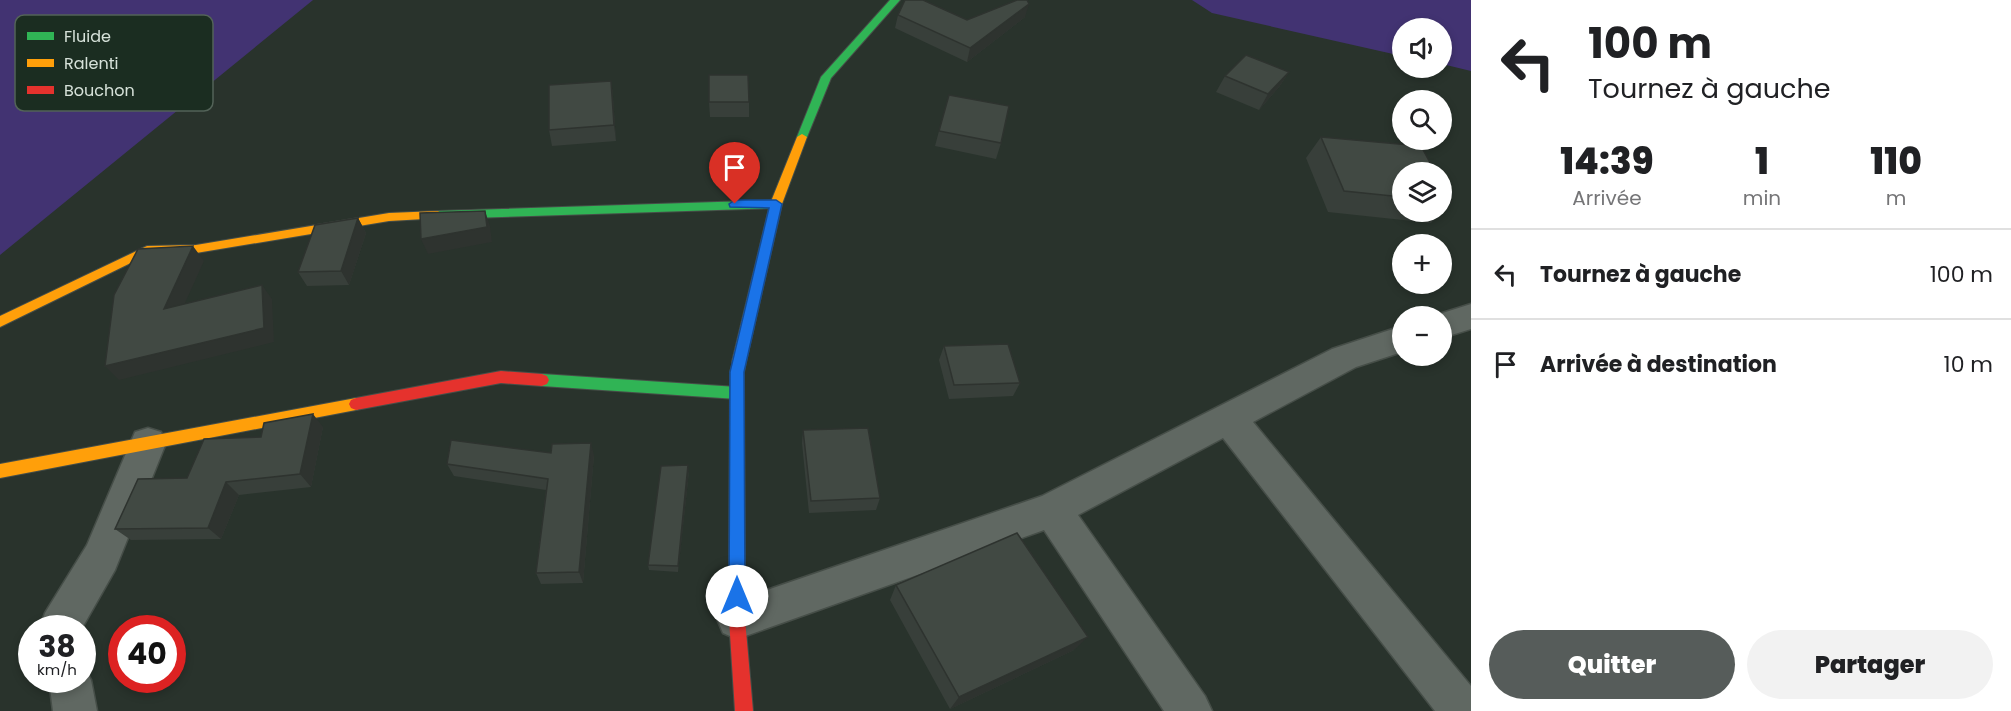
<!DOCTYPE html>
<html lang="fr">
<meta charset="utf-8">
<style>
:root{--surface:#fff;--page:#f2f2f2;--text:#202124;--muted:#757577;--line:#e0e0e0;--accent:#565c5a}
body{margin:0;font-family:Poppins,sans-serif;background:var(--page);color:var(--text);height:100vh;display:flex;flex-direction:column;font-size:22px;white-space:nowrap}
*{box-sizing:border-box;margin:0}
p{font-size:20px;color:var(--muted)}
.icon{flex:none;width:33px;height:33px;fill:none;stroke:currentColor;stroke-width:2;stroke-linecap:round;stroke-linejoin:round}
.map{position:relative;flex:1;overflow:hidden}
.side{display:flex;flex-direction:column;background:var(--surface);width:540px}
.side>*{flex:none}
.guide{background:#fff;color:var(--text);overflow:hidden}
.controls{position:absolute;left:1392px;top:18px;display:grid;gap:12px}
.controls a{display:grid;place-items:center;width:60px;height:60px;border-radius:50%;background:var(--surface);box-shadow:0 3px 9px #0003;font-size:30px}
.speed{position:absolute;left:18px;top:615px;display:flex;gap:12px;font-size:30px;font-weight:700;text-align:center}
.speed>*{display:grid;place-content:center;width:78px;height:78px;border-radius:50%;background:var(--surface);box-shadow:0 3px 9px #0003;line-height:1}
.speed small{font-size:15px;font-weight:400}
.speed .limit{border:9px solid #d22;background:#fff;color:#111}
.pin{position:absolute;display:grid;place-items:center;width:51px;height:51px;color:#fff;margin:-62px -26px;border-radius:50% 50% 50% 0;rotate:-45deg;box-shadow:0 0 6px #0007}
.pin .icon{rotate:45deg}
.me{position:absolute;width:66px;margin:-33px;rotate:0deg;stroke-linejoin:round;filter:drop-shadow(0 0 4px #0008)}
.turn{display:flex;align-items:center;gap:21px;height:126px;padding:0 18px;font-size:27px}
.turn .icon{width:78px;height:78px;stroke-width:2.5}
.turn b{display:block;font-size:42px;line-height:51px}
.eta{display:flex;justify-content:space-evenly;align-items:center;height:102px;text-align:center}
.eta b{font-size:36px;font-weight:800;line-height:42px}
.button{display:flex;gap:12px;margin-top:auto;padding:12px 18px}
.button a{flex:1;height:69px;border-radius:36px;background:var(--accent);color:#fff;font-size:24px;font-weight:800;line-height:69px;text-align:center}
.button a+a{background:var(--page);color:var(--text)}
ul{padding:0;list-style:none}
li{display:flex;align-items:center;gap:18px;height:90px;padding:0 18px;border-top:2px solid var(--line)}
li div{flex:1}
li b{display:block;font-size:22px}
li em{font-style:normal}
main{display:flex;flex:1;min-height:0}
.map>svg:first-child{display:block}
.green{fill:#423372}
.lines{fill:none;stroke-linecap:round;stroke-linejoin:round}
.street-casing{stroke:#464e48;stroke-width:3}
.fast-casing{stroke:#464e48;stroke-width:2}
.slow-casing{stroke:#464e48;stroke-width:2}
.jam-casing{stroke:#464e48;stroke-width:2}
.street{fill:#606862;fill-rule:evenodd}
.fast{fill:#30b455;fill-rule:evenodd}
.slow{fill:#ff9f0a;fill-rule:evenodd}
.jam{fill:#e5322d;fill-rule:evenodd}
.wall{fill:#383f3a}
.shaded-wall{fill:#2e332f}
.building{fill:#414943;stroke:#2e332f;stroke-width:1.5}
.route{fill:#1a73e8;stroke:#114b97;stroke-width:1.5}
.key{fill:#1b2d21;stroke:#536358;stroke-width:1.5}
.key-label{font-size:16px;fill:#d6e1d9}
</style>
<main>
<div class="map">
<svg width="1471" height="711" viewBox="0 0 1471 711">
<rect width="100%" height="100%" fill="#29332c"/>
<path class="green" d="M0,0H313L0,255Z
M1192,0H1471V71L1442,64V28H1402V56L1212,13Z"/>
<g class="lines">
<g class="street-casing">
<path id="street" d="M1471,304V329L1442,338V316H1433Z
M1402,326V352L1356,367L1253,422L1471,686V711H1435L1223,438L1078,515L1205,696L1212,711H1164L1044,530L737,639L723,633L717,619L723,605L1042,496L1332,349Z
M148,428L161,432L166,443L115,570L82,628H40L45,613L87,545L135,432Z
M82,664L91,680L97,711H53L49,680H82Z"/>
</g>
<g class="fast-casing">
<path id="fast" d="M890,0H900L831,78L807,137L802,140L798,139L797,137L821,77Z
M776,200L782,204L776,208L438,219L432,215L438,211Z
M542,374L737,387L742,389L744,393L742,397L737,399L542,386L537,384L535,380L537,376Z"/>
</g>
<g class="slow-casing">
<path id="slow" d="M802,134L807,137L782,204L746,362L744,366H734L732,362L770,204L797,137Z
M438,211L444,215L442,218L389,221L196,253L149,254L0,327V316L147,246L196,245L389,213Z
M356,398L361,400L363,404L361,408L356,410L0,478V464Z"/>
</g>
<g class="jam-casing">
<path id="jam" d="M739,357L744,358L746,362L744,372L745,619L753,711H735L729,619L730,372L734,358Z
M501,371L542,374L547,376L549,380L547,384L542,386L501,383L356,410L351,408L349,404L351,400L356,398Z"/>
</g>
<use href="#street" class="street"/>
<use href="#fast" class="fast"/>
<use href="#slow" class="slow"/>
<use href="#jam" class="jam"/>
</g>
<path class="wall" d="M898,15L967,20L1025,17L967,62L895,28Z
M1289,72L1279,87L1259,110L1216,92L1225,76Z
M611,81L613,96L616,141L552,146L549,130Z
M709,102H749V117H710Z
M939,131L1001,143L996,159L935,146Z
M1321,137L1402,172V212H1442V184L1451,202L1431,223L1328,212L1306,158Z
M358,218L366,233L349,285L307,286L298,272Z
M944,346L1020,383L1013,396L949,399L939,360Z
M323,427L311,487L239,495L221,539L131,540L115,529L187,478Z
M803,430L880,498L876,510L809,513L802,443Z
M551,453L594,455L583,583L541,584L536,573L546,490L454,476L447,464Z
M689,471L678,572L649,570L648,565Z
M896,585L1074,650L950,709L890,600Z"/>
<path class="shaded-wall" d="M1029,4L1025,17L967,62L970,48Z
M1289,72L1279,87L1259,110L1268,94Z
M611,81L613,96L616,141L614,125Z
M485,211L490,226L492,242L428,254L421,239Z
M358,218L366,233L349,285L341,271Z
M193,246L204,261L176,323L164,309Z
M262,285L272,299L274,342L119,380L105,366Z
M313,414L323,427L311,487L300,474Z
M591,443L594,455L583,583L579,572Z
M688,465L689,471L678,572V566Z
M226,482L239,495L221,539L208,528Z
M1088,637L1074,650L950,709L959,697Z"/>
<path class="building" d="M905,0H923L967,20L1017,0H1027L1029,4L970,48L898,15Z
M1246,55L1289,72L1268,94L1225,76Z
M709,75H748L749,102H709Z
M611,81L614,125L549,130V85Z
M949,95L1009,106L1001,143L939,131Z
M1321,137L1421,146L1435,172H1402V197L1344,191Z
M1442,184L1451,202L1442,201Z
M485,211L487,227L421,239L420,213Z
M358,218L341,271L298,272L315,225Z
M193,246L164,309L262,285L264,328L105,366L114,295L138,249Z
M1008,344L1020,383L954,385L944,346Z
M313,414L300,474L226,482L208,528L115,529L138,479L187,478L204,439L261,437L264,423Z
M868,428L880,498L811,501L803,430Z
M451,440L551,453L552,444L591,443L579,572L536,573L548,479L447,464Z
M688,465L678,566L648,565L661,466Z
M1017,533L1088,637L959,697L896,585Z"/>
<path class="route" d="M735,200H776L782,204L744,372L745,596L743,602L737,605L731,602L729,596L730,372L769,208L730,207L729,204Z"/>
<rect x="15" y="15" width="198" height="96" rx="9" class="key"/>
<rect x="27" y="32" width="27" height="8" fill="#30b455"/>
<rect x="27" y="59" width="27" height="8" fill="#ff9f0a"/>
<rect x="27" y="86" width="27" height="8" fill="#e5322d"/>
<g class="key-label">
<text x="64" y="42">Fluide</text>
<text x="64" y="69">Ralenti</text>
<text x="64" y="96">Bouchon</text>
</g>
</svg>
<div class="controls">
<a><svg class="icon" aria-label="sound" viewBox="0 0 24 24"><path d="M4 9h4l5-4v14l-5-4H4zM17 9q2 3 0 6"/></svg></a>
<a><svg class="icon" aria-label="search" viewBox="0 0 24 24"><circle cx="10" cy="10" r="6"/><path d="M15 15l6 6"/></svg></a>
<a><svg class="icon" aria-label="layers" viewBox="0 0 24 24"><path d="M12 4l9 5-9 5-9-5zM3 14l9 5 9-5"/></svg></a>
<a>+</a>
<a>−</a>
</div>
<div class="speed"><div>38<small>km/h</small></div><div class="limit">40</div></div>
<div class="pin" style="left:735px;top:204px;background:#d93025"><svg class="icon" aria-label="arrive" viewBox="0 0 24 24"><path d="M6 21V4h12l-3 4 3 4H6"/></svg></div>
<svg class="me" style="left:737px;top:596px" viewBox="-20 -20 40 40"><circle r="19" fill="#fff"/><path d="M0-13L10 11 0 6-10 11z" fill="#1a73e8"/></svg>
</div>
<section class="side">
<div class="guide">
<div class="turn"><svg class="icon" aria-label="left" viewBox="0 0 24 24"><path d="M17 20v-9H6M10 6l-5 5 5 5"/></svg><div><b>100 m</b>Tournez à gauche</div></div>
</div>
<div class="eta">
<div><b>14:39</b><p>Arrivée</p></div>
<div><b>1</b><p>min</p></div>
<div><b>110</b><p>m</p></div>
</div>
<ul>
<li><svg class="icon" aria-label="left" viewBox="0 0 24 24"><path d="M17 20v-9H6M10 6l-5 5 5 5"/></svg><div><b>Tournez à gauche</b></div><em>100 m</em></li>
<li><svg class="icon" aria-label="arrive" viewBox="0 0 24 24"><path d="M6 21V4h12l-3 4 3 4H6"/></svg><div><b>Arrivée à destination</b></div><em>10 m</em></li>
</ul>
<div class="button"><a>Quitter</a><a>Partager</a></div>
</section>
</main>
